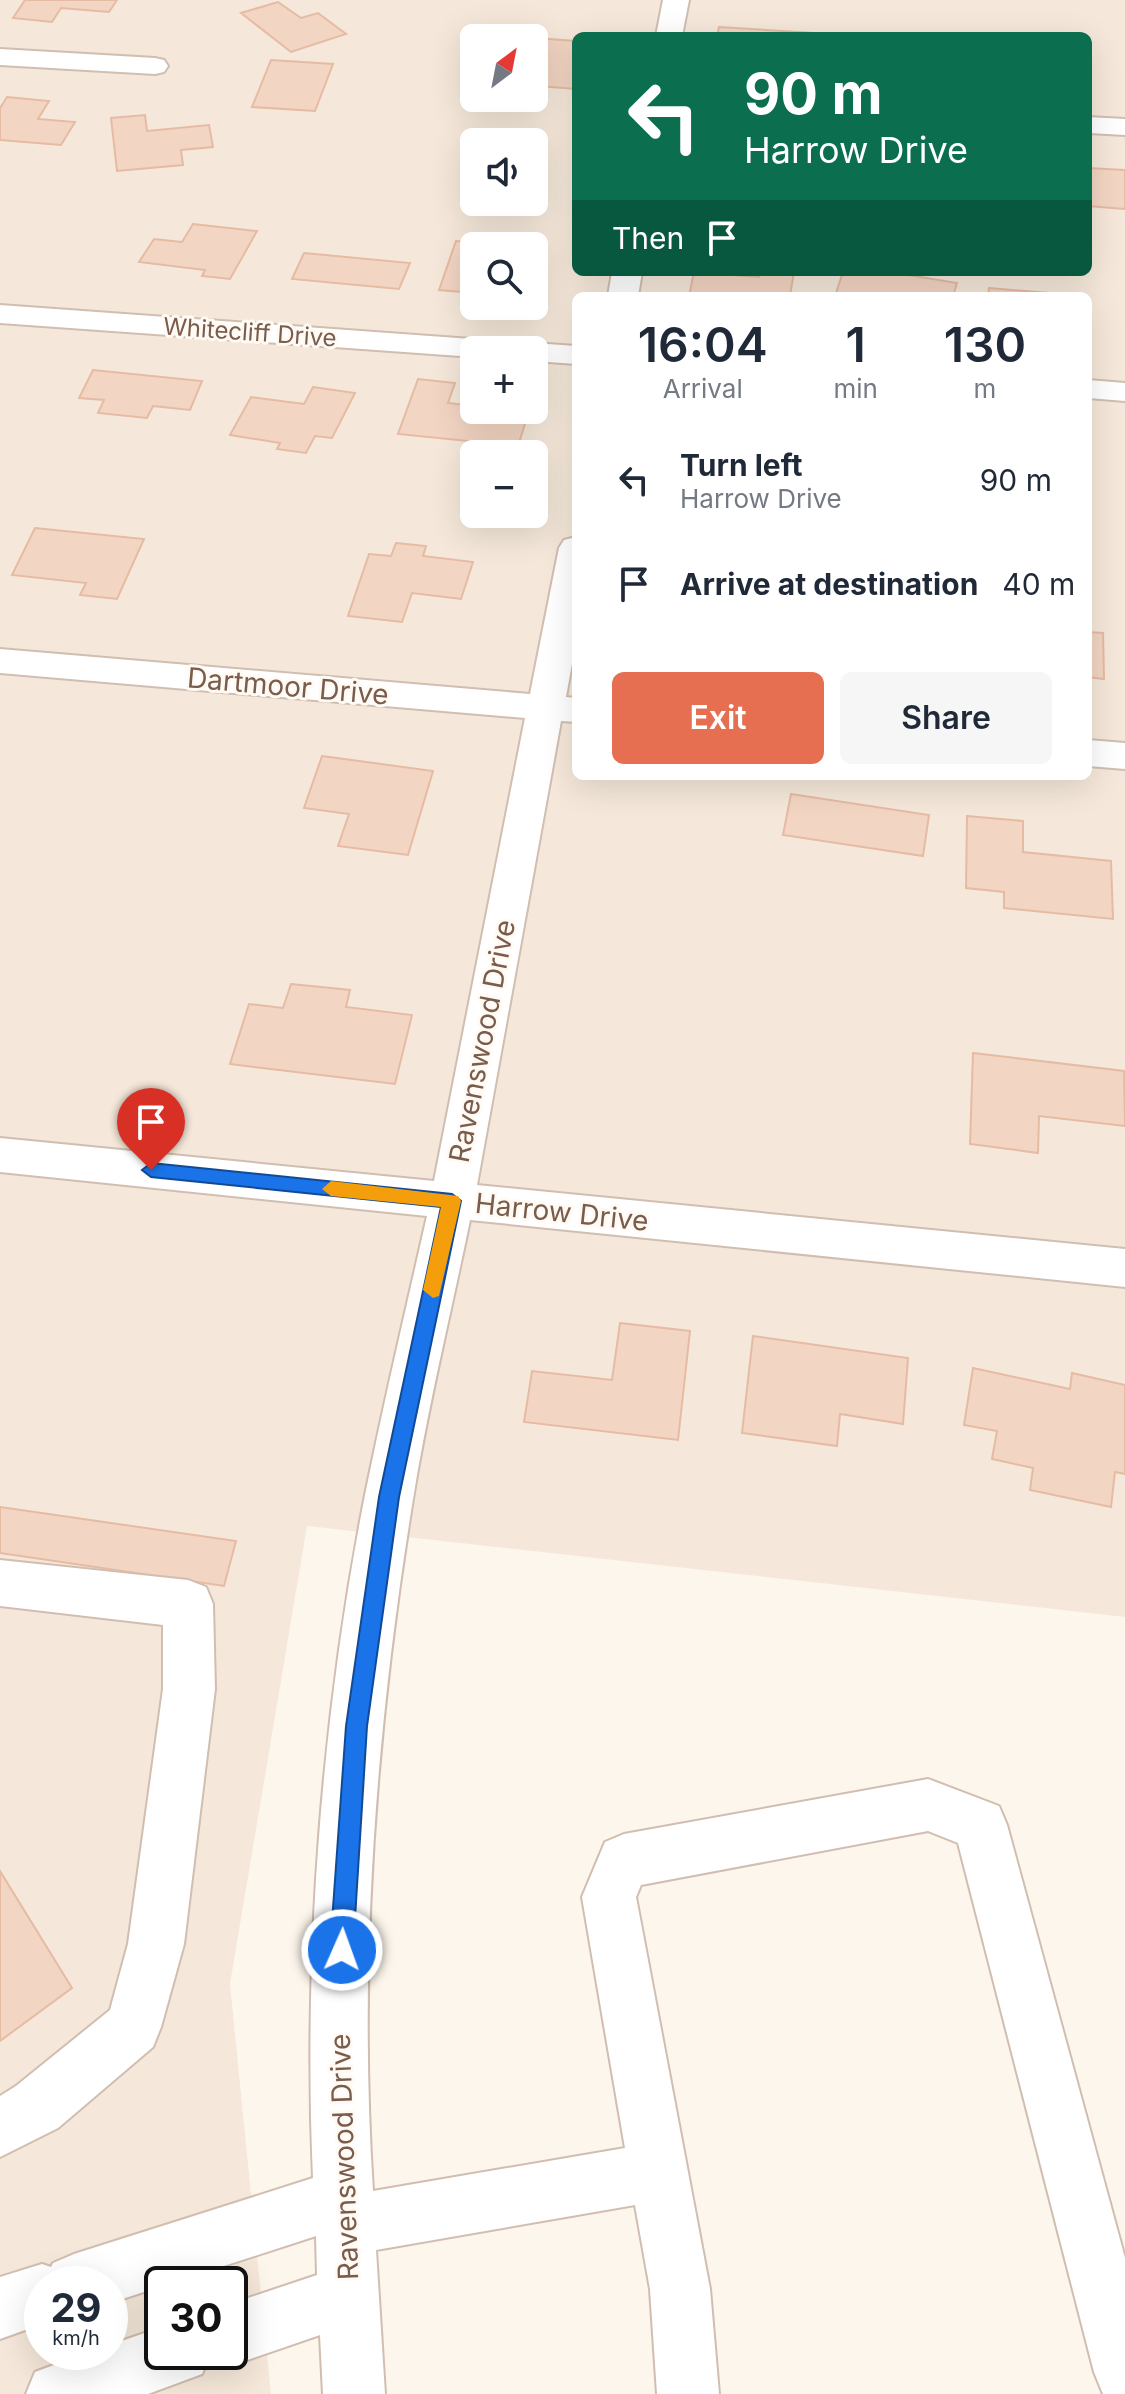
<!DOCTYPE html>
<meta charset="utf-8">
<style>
:root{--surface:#fff;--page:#f6f6f7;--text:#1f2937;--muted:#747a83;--accent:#e76f51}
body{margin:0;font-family:Inter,sans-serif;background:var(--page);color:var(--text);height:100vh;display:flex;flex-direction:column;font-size:30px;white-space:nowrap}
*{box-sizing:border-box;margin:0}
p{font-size:26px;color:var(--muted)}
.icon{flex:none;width:44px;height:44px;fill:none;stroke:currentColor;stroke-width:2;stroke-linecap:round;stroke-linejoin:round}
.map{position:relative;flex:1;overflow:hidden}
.sheet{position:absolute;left:572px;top:292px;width:520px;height:488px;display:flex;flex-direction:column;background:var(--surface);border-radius:12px;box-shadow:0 8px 32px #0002}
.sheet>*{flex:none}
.top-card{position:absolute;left:572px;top:32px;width:520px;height:244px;border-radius:12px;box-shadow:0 8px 32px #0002;background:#0b6e4f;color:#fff;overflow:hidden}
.needle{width:52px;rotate:32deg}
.controls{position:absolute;left:460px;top:24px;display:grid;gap:16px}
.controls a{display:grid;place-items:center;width:88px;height:88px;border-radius:12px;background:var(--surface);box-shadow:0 8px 32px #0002;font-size:40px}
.speed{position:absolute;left:24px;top:2266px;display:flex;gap:16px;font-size:40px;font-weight:700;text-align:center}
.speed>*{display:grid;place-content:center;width:104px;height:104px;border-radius:50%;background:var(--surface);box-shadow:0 8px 32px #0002;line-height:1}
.speed small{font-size:20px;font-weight:400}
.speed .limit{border:4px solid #111;border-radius:12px;background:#fff;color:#111}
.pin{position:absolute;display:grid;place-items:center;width:68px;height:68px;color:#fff;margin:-82px -34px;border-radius:50% 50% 50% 0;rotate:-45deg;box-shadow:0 0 8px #0007}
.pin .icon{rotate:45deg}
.me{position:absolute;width:88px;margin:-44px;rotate:2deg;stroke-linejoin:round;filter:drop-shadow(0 0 6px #0008)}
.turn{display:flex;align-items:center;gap:28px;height:168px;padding:0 40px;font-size:36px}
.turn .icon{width:104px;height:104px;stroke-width:2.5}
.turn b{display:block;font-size:56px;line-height:68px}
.then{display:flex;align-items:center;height:76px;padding:0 40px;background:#0003;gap:16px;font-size:30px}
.eta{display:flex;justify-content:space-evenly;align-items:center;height:136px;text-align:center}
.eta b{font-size:48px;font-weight:600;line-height:56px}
.cta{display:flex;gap:16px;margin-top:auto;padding:16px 40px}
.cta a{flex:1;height:92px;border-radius:12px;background:var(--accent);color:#fff;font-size:32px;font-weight:600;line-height:92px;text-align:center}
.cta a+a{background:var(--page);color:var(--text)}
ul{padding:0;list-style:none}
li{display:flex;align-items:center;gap:24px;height:104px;padding:0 40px}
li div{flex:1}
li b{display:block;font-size:30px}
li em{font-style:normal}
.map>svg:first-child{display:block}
.residential{fill:#f5e8da;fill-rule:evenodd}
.building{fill:#f3d5c3;stroke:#e6bba3;stroke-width:2}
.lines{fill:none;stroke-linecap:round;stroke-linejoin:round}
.minor-casing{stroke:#d1beb0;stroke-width:4}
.minor{fill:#fff;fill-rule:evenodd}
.route{fill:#1a73e8;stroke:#114b97;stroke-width:2}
.slow{fill:#f59e0b}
.labels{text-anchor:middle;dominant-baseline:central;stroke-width:6;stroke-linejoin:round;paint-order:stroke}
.far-street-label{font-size:24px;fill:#7a5c4d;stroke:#fffaf3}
.street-label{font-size:28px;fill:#7a5c4d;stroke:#fffaf3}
</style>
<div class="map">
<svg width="1125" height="2394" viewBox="0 0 1125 2394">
<rect width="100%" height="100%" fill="#fdf6ec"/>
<path class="residential" d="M0,0H1125V1617L307,1526L230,1984L271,2394H0ZM576,36H1088V272H576ZM474,38H534V98H474ZM474,142H534V202H474ZM474,246H534V306H474ZM576,296H1088V776H576ZM474,350H534V410H474ZM474,454H534V514H474ZM42,2284H110V2352H42ZM162,2284H230V2352H162Z"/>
<path class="building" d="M25,0H117L109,12L61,8L52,22L13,18Z
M278,2L301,18L318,13L346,34L291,52L241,13Z
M719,27L814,33V36H717Z
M534,38L576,41V89L538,86L541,75H534Z
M271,60L333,64L315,111L252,107Z
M7,97L49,101L38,119L75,122L61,145L0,140V108Z
M145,115L147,131L209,125L213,147L181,150L183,165L117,171L111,118Z
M1088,168L1125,170V209L1088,206Z
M489,202H534L532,209L488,206Z
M193,224L257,231L230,279L202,276L205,270L139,262L154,239L182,242Z
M456,241L494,244L474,246V293L439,290Z
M304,253L410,263L399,289L292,279Z
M694,272L759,277L760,272H794L790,296H689Z
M843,272H890L957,283L953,296H835Z
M989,288L1086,296H988Z
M93,370L202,381L190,410L153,406L147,418L98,413L104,400L79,398Z
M418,379L455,383L448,403L474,406V410L529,411L518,446L398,434Z
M313,387L355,393L332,438L315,436L306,453L277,449L280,443L230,435L251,397L304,404Z
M35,528L144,539L117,599L80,595L86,583L12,575Z
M396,543L426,546L423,556L473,562L461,599L412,593L402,622L348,616L369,554L391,556Z
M1088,632L1103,633L1104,679L1088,677Z
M322,756L433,771L408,855L338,846L349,814L304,808Z
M791,794L929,815L923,856L783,835Z
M967,816L1023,821V852L1111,861L1113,919L1004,908V892L966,888Z
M291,984L350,990L346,1007L412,1015L395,1084L230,1064L249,1004L283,1008Z
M973,1053L1124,1071L1125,1126L1039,1116L1038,1153L970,1144Z
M620,1323L690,1331L678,1440L524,1422L532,1371L612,1380Z
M753,1336L908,1358L903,1424L840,1414L837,1446L742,1433Z
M973,1368L1070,1389L1072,1373L1125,1385V1474L1115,1472L1111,1507L1030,1490L1033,1468L992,1459L997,1431L964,1425Z
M0,1507L236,1541L224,1586L0,1553Z
M0,1871L72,1988L0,2041Z"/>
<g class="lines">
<g class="minor-casing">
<path id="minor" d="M663,0H689L682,36H656Z
M0,49L155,58L164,60L168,66L164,72L155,74L0,65Z
M1088,117L1125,119V135L1088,133Z
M612,272H642L638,296H608Z
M0,305L499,341L510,343L514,350H474V357L0,323Z
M534,343L576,346V364L534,361V350H520Z
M1088,380L1125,383V401L1088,398Z
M576,537V641L566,697L576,698V722L561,721L477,1185L1125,1249V1287L470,1220C451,1313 428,1405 413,1499C376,1727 358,1960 373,2191L625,2148L582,1897L605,1842L624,1834L928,1779L999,1806L1007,1825L1125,2258V2394H1103L1094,2372L958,1843L928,1831L641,1885L636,1897L710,2289L719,2394H657L650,2289L635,2205L376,2250L385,2394H323L320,2335L230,2366L209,2357L202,2374L148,2394H26L35,2372L89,2352H110V2345L162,2327V2352H230V2304L317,2275L316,2236L110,2303V2284H42V2324L0,2339V2277L42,2264L51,2267L53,2263L74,2254L313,2178C303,1955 322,1713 365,1495C384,1401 406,1309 427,1216L0,1172V1138L434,1181L525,718L0,673V649L530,694L559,548L564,540Z
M1088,740L1125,743V769L1088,766Z
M0,1560L188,1580L206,1587L213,1604L215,1689L184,1944L161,2027L153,2047L58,2128L0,2157V2096L16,2086L110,2010L128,1944L163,1689V1625L0,1606Z"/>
</g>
<use href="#minor" class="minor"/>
</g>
<path class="route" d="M151,1163L452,1194L461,1201L399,1497L367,1726L353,1950L350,1959L342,1962L333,1959L330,1950L346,1726L379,1497L441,1207L151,1177L142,1170Z"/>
<path class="slow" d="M331,1181L458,1196L461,1201L439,1296L433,1298L423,1290L441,1207L331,1196L322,1189Z"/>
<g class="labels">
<g class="far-street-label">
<text transform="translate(250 332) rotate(4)">Whitecliff Drive</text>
</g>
<g class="street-label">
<text transform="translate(288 686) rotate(5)">Dartmoor Drive</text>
<text transform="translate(482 1041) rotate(-79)">Ravenswood Drive</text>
<text transform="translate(562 1212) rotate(6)">Harrow Drive</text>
<text transform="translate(344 2157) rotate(-92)">Ravenswood Drive</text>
</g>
</g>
</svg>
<div class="controls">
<a><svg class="needle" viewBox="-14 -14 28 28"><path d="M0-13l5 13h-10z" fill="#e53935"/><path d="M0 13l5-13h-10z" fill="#747a83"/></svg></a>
<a><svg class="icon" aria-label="sound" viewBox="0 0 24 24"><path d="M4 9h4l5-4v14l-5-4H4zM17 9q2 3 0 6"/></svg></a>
<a><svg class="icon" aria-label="search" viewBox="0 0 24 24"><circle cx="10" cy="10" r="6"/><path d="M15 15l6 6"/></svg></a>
<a>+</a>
<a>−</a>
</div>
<div class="speed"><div>29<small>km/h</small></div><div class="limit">30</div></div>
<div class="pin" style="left:151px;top:1170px;background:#d93025"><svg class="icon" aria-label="arrive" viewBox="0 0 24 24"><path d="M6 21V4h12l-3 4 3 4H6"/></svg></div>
<svg class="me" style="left:342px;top:1950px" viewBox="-20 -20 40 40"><circle r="17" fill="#1a73e8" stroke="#fff" stroke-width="3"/><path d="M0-11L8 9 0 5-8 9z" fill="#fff"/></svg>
<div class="top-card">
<div class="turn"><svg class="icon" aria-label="left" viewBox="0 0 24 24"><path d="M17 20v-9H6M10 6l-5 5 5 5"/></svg><div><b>90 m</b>Harrow Drive</div></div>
<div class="then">Then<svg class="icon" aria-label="arrive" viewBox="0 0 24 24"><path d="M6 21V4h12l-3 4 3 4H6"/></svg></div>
</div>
<section class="sheet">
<div class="eta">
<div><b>16:04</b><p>Arrival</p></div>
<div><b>1</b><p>min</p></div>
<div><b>130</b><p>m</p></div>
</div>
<ul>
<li><svg class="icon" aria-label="left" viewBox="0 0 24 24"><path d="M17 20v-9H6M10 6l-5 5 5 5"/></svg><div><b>Turn left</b><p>Harrow Drive</p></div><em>90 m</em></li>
<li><svg class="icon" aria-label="arrive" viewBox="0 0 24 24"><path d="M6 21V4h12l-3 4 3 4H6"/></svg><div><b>Arrive at destination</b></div><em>40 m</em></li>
</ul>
<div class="cta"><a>Exit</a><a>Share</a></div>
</section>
</div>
